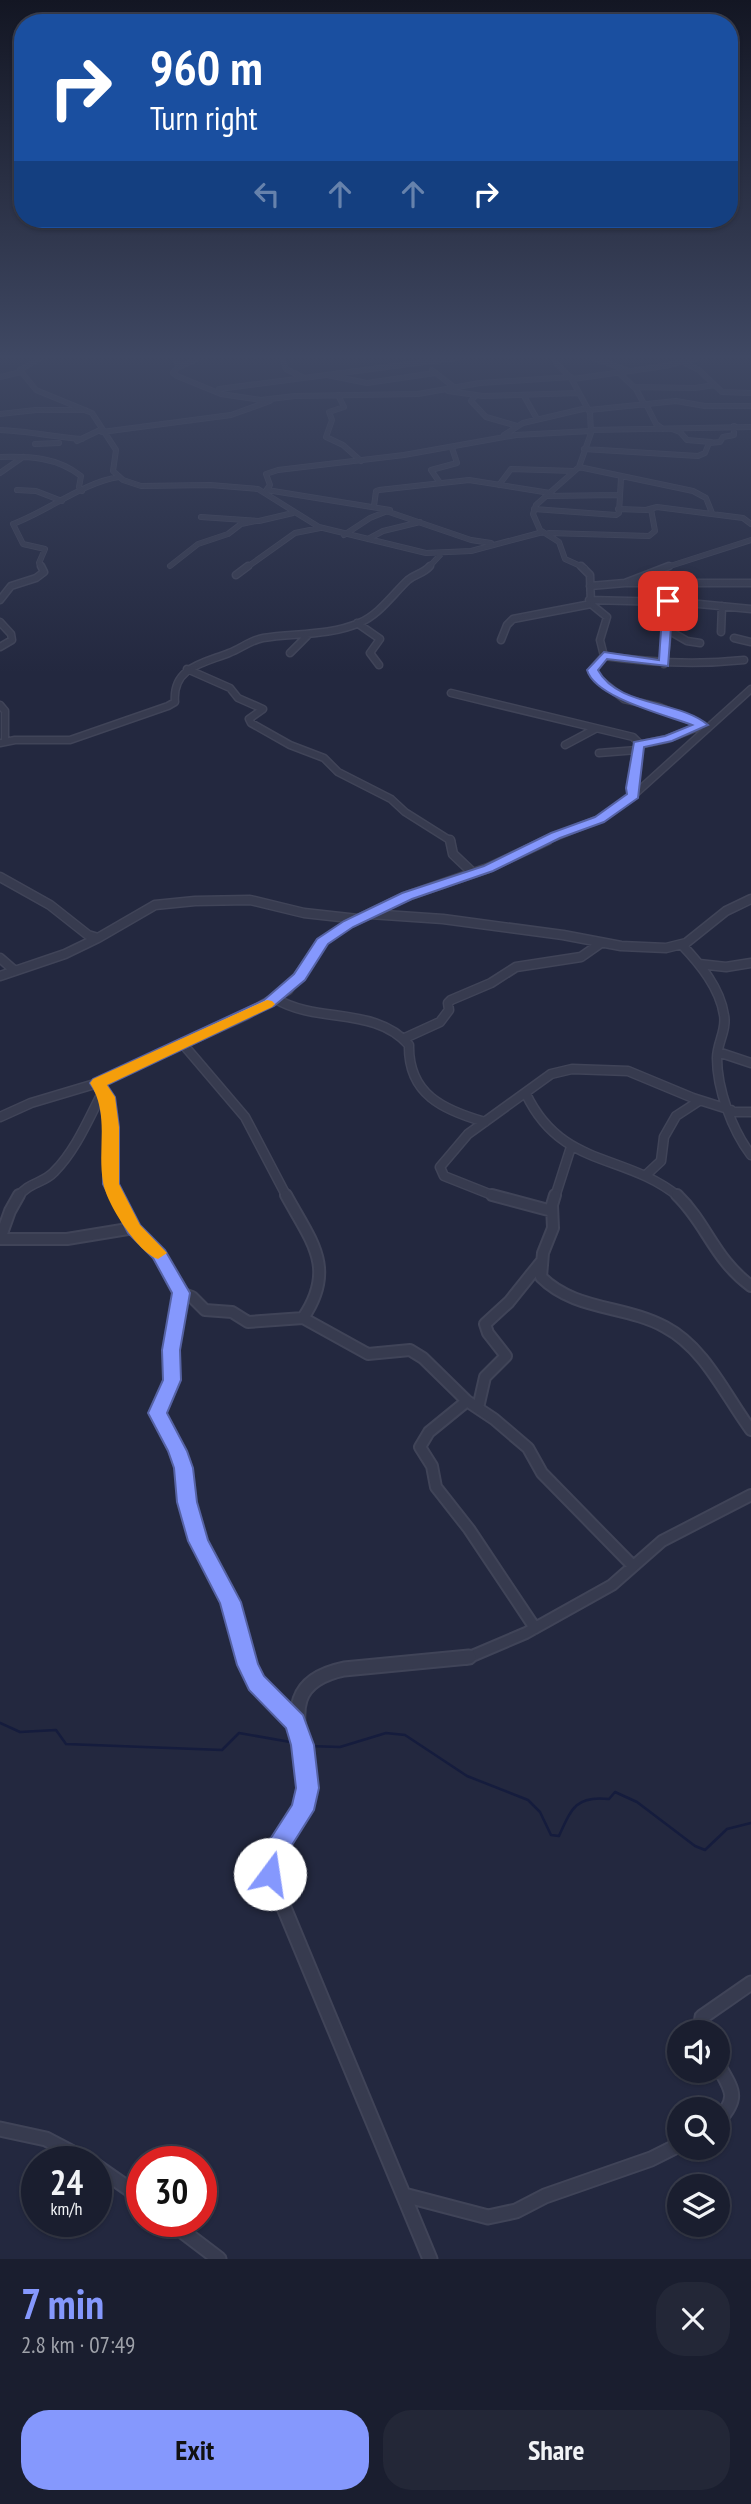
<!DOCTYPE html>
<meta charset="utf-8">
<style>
:root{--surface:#1a1e2f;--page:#232737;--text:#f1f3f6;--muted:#9fa2aa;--line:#383c4b;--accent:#8598fd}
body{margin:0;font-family:"PT Sans Narrow",sans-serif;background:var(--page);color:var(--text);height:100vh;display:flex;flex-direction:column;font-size:26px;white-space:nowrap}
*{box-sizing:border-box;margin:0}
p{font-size:23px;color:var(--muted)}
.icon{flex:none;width:38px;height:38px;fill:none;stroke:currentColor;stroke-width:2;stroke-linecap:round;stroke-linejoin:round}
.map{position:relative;height:2259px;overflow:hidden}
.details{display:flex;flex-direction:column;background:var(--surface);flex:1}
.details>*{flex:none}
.guide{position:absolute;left:14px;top:14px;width:724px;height:214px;border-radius:28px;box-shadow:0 2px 5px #0004,0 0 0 2px var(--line);background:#1a4fa0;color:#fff;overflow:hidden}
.controls{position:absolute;left:667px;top:2020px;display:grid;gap:14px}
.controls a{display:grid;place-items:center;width:63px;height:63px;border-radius:50%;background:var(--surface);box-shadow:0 2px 5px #0004,0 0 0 2px var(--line);font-size:35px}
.speed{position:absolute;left:21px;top:2146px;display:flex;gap:14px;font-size:35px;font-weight:700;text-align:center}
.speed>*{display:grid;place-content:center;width:91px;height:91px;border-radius:50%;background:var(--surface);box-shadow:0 2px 5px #0004,0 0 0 2px var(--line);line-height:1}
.speed small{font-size:18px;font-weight:400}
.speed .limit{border:10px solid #d22;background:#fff;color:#111}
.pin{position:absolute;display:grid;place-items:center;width:60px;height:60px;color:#fff;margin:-30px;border-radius:14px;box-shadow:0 4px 10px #0006}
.me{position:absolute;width:77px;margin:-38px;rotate:14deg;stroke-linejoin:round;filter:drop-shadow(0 0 5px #0008)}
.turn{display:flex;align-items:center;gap:24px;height:147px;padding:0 21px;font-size:32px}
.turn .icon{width:91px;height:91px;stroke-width:2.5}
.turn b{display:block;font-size:49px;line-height:60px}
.lanes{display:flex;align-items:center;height:66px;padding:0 21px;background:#0003;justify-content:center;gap:35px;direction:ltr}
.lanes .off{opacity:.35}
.round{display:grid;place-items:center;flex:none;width:74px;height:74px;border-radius:28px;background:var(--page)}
.summary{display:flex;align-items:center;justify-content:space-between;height:119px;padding:0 21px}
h1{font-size:42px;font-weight:600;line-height:52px;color:var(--accent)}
.primary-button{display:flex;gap:14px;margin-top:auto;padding:14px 21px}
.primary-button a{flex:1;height:80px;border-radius:28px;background:var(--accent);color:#111;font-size:28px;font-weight:600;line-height:80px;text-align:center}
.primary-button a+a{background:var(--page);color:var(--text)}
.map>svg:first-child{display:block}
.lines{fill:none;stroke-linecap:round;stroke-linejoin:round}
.stream{stroke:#151c3d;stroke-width:2.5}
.minor-far4-casing{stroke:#404458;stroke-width:6}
.minor-far3-casing{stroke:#404458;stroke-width:9}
.minor-far2-casing{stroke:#404458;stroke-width:11}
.minor-far1-casing{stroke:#404458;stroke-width:14}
.minor-casing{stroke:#404458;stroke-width:17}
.minor-far4{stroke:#373b4f;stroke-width:4.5}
.minor-far3{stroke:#373b4f;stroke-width:6}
.minor-far2{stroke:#373b4f;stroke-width:8}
.minor-far1{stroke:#373b4f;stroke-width:10}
.minor{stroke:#373b4f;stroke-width:13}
.route{fill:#8598fd;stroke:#5663a4;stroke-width:2}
.slow{fill:#f59e0b}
</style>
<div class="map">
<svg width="751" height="2259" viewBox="0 0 751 2259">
<rect width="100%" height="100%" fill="#23283f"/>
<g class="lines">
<path class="stream" d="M0,1723L20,1732L56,1730L66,1744L222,1750L239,1733L296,1743
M308,1746L340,1747L386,1733L405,1735L467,1776L528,1800L540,1812L551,1835L559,1836C571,1809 576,1795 609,1799L615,1792L637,1802L695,1846L705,1850L727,1829L751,1823"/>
<g class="minor-far4-casing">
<path id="minor-far4" d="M42,357L20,370L36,390L92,413L116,450L113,471L123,480L141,486L210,485L258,489L319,527L426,553L471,551L543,532
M176,357L178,367L173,373L177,376L221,394L261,400L295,396L418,394L480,383L571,377
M282,357L286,369L304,378
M554,357L556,363L571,378L590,413L591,433L579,467L536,505L533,514L540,530L559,542L565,559L585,568
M591,357L629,371
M683,362L699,370L722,392L751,393
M177,368L201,357
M432,370L455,388
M619,373L636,389L644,404
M327,375L367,383L435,373
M0,377L21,372
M573,379L665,366L701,357
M634,387L695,388L715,385
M219,389L463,357
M448,391L483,396L579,393
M338,395L344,407L329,412L332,420L326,437L343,445L361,461
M475,396L471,401L486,417L517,426
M524,396L537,419
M646,404L656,424L663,429
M589,410L676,401L705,406H751
M0,414L36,410H85
M672,429L680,432L687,440L711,442
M0,430C28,431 54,437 82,439
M591,430L751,427
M102,432L231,415L270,401
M504,435L523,423L587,408
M77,441L100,430
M35,444L59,443
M584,449L698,456L705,453L709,443L720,442L723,437L734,435V426
M0,457C29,456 57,457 81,476L79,487L82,491
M579,467L693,491L706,498L712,513
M0,473L23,457
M440,483L431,470L457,463L452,448
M499,485L511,469L574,471
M17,490L36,491L62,501
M267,490L390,510L370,518L344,535
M265,492L270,485L266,474L278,470L404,455L516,435L591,431
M546,496L618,495
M374,506L376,491L379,490L469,480L550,493
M534,509L616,515L619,513L621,478
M618,509L646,510L657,507L743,518L751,524
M389,512L471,540L491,543
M201,517L259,521L293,513
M549,533L649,536L655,531L651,509
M368,539L383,531L420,522
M170,566L198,544L228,534L241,524L256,521
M42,568L39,563L45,549L23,544L13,524C48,511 84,482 119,477
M246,568L295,533L320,528
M428,568L441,554
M664,568L751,540"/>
</g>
<g class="minor-far3-casing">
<path id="minor-far3" d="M581,566L590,575L591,604L607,617L600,640L604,656L592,670L594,675L624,699L659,707L708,728
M236,575L248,566
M627,583H751
M590,586L625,583L669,566
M0,600L11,586L36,578L44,572L41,566
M589,600L668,602
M668,601L751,609
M0,622L11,634L12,640L0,647
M357,623L380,639L370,653L379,665
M668,630L687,641L700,643
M721,632L722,606
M734,638L751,642
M501,640L507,625L513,619L591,604
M290,653L309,634
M604,656C652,663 696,665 744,660
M664,664L668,631V590L671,585
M187,669L230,688L238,698L263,709L249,719L251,723L290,745L324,758L338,772L391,799L405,812L451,841
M451,693L633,737L639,743L634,763V795
M0,705L5,711V741
M0,743L15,740H70L168,706L175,702C172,667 204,663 229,653C240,649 251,640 263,638C294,633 329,636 359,623C379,615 393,594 408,580C415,574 423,574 430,566
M565,745L595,729
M638,745L667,739L703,725
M599,753L637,750
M545,841L599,819L636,793L751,689"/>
</g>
<g class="minor-far2-casing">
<path id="minor-far2" d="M450,840L453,854L473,873
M0,877L50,905L88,935L98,938L155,905L195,901L250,900L304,913L358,919
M370,914L443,919L563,935L621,946L666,948L686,943L726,911L751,899
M682,945C700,964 720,988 724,1015C727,1030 717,1043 717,1058C717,1089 732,1130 751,1155
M0,958L15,971
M699,964L726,967L751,963
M0,976L65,954L98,938
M276,999C318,1024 375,1006 409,1045C408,1094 443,1110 485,1122
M405,1038L440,1022L449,1010L448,1003L451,1000L491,983L516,967L581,957L601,943
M182,1043L245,1117L287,1197
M718,1052L751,1063
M98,1083C121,1119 101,1160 116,1197
M526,1094C562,1169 624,1152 679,1197
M731,1112H751
M0,1117L31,1103L98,1083L246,1015L288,990L322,942L348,924L407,896L488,868L548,840
M646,1175L661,1161L664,1137L676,1116L699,1101
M18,1197C27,1183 44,1183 54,1172C76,1150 89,1118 103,1091
M497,1197L444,1176L440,1167L468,1134L551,1074L572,1069L628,1071L693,1098L731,1110
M555,1197L571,1147"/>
</g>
<g class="minor-far1-casing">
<path id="minor-far1" d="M116,1195L134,1228L159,1254L181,1293L171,1350L172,1380L157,1413L178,1451L183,1467L187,1502L198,1541L230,1602L246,1659
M286,1195C311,1241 337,1268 303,1318
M492,1195L552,1211
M555,1195L552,1205L553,1228L543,1253L541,1277C575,1311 625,1305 665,1327C705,1348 725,1395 751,1430
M677,1195C707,1224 714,1259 751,1286
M0,1239L10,1211L19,1195
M0,1239H67L134,1228
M181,1293L192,1297L205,1310L232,1312L248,1322L303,1318L368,1354L410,1350L423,1358L467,1401L494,1419L528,1448L542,1473L633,1566
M467,1401L429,1432L420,1447L432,1466L436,1487L469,1529L535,1628
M478,1408L485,1377L506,1356L488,1333L485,1324L509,1302L541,1262
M465,1659L526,1633L612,1585L662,1541L751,1495"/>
</g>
<g class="minor-casing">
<path id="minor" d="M246,1657L257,1683L296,1722
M700,2032L702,2017L751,1983
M718,2065C732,2090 740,2097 718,2121
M0,2129L46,2139L88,2161
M96,2166L142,2198
M404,2195L488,2217L516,2211L545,2196L651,2159L679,2145
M169,2221L219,2259
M430,2259L270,1874C270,1842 293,1834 302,1808C321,1755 259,1687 344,1669L469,1657"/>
</g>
<use href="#minor-far4" class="minor-far4"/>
<use href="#minor-far3" class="minor-far3"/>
<use href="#minor-far2" class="minor-far2"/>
<use href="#minor-far1" class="minor-far1"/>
<use href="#minor" class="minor"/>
</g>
<linearGradient id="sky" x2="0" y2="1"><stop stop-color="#131623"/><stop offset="0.53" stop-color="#3f4863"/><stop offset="1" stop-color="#3f4863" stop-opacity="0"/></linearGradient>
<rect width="751" height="673" fill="url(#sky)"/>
<path class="route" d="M668,598L673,601L668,666L607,659L598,670C618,707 679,700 708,725L672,741L644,747L638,798L604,822L560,838L493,871L412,899L353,927L328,944L305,980L274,1006L107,1085L115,1097L119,1127V1184L140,1225L165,1250L190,1293L180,1350L181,1380L167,1413L187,1451L193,1468L197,1502L208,1540L241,1602L258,1664L264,1676L303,1715L314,1745L319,1788L314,1810L282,1861V1874L279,1882L270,1886L262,1882L258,1858L292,1805L296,1788L291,1745L286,1728L249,1690L237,1665L220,1603L188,1541L177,1502L174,1468L168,1451L148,1413L163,1380L162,1350L172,1293L153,1258L128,1233L103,1184L104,1127L99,1097L90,1083L93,1079L264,1000L294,974L317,939L344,921L402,893L484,866L551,833L595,817L627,794L626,788L634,742L665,736L692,725C666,715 595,698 587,670L604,652L659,660L663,601Z"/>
<path class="slow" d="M267,1000L272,1001L275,1004L272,1007L107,1085L115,1097L119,1127V1184L140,1225L167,1253L158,1259C138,1253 106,1203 103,1182C97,1147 110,1115 90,1083L93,1079Z"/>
</svg>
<div class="controls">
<a><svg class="icon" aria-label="sound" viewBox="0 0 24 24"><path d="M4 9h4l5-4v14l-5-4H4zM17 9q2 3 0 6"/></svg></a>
<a><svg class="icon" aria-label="search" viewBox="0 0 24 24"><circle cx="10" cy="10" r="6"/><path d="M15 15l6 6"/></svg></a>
<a><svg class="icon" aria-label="layers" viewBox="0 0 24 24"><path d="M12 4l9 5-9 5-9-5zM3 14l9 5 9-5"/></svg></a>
</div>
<div class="speed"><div>24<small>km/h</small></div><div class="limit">30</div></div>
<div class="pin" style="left:668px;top:601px;background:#d93025"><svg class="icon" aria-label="arrive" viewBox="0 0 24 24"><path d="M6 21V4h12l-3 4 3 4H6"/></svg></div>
<svg class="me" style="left:270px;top:1874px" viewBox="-20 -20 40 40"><circle r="19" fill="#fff"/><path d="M0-13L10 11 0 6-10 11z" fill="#8598fd"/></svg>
<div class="guide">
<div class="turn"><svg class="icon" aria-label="right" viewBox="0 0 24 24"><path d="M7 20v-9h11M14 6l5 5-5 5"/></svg><div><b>960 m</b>Turn right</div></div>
<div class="lanes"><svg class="icon off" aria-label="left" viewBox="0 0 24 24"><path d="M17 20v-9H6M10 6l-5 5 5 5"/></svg><svg class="icon off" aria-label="ahead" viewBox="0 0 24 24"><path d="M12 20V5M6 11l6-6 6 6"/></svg><svg class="icon off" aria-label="ahead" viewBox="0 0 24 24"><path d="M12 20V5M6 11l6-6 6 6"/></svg><svg class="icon" aria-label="right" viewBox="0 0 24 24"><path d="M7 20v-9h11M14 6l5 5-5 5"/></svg></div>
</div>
</div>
<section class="details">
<div class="summary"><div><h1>7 min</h1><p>2.8 km · 07:49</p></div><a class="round"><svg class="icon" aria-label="close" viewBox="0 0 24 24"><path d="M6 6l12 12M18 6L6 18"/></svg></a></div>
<div class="primary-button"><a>Exit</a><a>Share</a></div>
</section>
